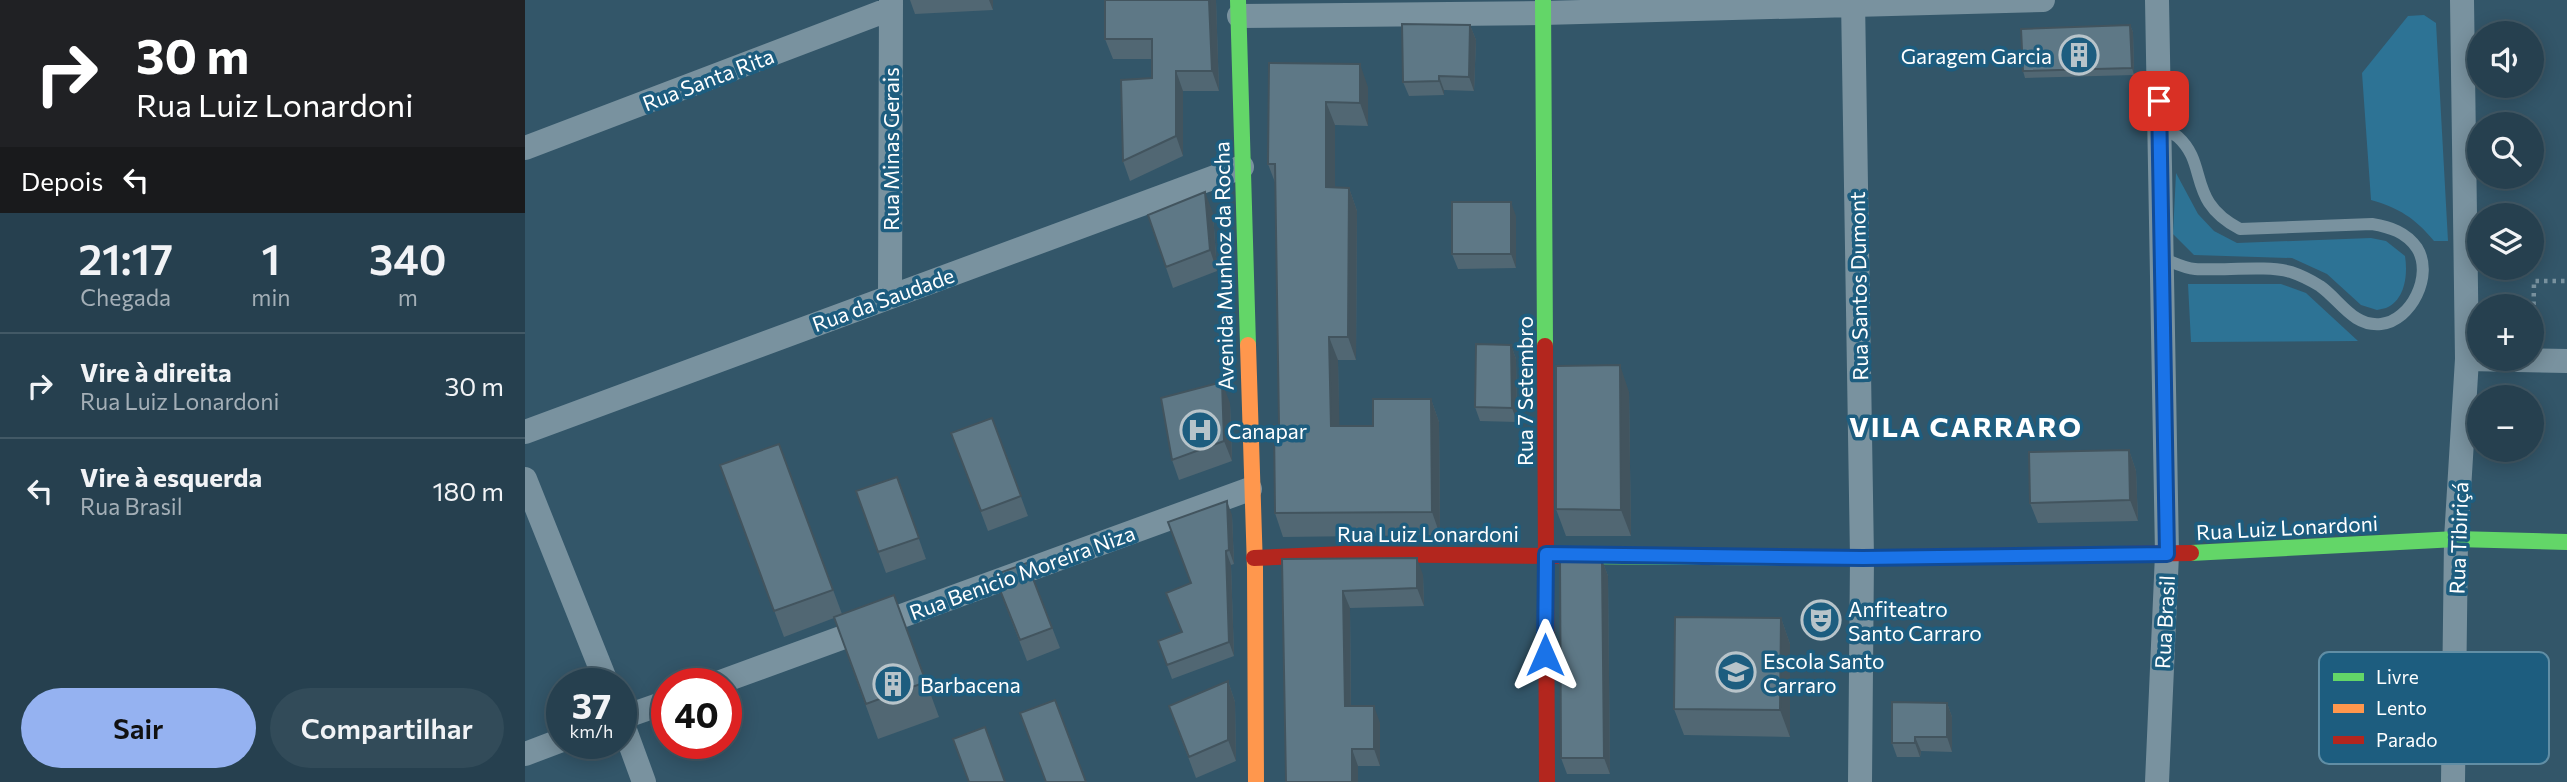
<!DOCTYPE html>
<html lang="pt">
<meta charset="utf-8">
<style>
:root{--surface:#26404f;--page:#324b59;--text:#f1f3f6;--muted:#a4afb7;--line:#425966;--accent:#95b2f1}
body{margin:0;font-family:Commissioner,sans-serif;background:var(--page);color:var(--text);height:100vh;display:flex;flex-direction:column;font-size:26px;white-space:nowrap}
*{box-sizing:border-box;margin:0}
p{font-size:23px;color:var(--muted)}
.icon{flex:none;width:38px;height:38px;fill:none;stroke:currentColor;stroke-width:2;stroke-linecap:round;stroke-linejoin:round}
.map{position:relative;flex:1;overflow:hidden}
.drawer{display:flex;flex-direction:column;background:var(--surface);width:525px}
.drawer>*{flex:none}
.hud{background:#202124;color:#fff;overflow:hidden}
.buttons{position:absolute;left:1942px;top:21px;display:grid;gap:14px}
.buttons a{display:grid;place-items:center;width:77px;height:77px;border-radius:50%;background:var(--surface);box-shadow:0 4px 18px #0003,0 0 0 2px var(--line);font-size:35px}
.speed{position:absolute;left:21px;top:668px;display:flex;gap:14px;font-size:35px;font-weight:700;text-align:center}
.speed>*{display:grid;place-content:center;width:91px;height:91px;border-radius:50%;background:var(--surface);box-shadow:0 4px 18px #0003,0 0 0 2px var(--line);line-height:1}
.speed small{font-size:18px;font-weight:400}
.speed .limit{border:10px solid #d22;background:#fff;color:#111}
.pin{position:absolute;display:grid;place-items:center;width:60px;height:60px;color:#fff;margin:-30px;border-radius:14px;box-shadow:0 4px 10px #0006}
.me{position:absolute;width:77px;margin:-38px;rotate:0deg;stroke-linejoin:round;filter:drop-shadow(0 0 5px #0008)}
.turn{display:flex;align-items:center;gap:24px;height:147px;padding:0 21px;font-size:32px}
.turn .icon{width:91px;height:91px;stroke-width:2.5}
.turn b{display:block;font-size:49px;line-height:60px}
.then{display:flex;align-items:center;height:66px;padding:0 21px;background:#0003;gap:14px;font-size:26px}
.eta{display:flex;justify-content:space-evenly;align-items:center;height:119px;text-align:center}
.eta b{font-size:42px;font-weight:600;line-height:49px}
.primary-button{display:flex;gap:14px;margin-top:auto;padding:14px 21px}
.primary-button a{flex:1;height:80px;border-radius:42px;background:var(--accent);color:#111;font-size:28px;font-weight:600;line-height:80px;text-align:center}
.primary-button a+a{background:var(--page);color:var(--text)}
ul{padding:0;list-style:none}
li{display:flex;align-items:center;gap:21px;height:105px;padding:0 21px;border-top:2px solid var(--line)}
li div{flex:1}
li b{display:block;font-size:26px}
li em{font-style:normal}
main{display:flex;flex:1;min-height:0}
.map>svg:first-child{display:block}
.green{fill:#2d7395}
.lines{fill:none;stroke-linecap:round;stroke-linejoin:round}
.path{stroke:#79929f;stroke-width:4.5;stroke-dasharray:3.5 5;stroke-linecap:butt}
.lane{stroke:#79929f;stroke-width:12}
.street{stroke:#79929f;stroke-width:24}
.fast{stroke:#63d668;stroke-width:16}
.slow{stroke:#ff974d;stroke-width:16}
.jam{stroke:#b3261e;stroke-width:16}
.wall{fill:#516773}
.shaded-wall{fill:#42545e}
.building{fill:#5e7886;stroke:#42545e;stroke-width:2}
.route-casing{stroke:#114b97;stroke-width:18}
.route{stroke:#1a73e8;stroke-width:12}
.labels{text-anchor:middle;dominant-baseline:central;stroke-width:7;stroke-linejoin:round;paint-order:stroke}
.poi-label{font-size:21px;fill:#fff;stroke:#1d5d7f;text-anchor:start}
.street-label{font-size:21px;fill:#fff;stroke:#1d5d7f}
.district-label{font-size:28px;font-weight:bold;letter-spacing:2px;fill:#fff;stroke:#1d5d7f}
.key{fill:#1d5d7f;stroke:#618ea5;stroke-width:2}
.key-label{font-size:19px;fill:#fff}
</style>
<main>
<section class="drawer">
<div class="hud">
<div class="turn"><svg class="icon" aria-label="right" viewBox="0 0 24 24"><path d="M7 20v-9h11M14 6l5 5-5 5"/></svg><div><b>30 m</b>Rua Luiz Lonardoni</div></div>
<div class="then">Depois<svg class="icon" aria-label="left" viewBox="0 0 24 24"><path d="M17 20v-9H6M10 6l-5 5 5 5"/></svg></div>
</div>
<div class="eta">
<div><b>21:17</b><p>Chegada</p></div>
<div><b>1</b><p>min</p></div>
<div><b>340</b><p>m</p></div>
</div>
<ul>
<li><svg class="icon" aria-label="right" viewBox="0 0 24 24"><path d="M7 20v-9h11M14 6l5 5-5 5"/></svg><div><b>Vire à direita</b><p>Rua Luiz Lonardoni</p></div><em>30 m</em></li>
<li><svg class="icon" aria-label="left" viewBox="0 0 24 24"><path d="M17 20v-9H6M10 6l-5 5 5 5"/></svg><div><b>Vire à esquerda</b><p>Rua Brasil</p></div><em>180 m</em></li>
</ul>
<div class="primary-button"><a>Sair</a><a>Compartilhar</a></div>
</section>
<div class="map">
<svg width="2042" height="782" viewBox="0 0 2042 782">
<rect width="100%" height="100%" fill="#335669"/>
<path class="green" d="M1899,15L1911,23L1923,241H1909C1890,218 1874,208 1846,200L1837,73L1883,16Z
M1651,173L1673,214L1689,231L1712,243L1846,238L1861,241L1880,256C1883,275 1880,300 1861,308L1852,310L1836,305L1802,274L1767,258L1669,255L1648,234Z
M1663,284H1756L1781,293L1833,341L1666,342Z"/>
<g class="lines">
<path class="path" d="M2008,339L2009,281H2042"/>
<path class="lane" d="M1634,126C1640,130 1648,133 1653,137C1684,165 1661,201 1715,229L1847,224C1865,227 1881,232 1892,248C1909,275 1886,321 1856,324C1828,327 1815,300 1795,286C1787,281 1775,275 1766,272C1742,265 1697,271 1670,269C1658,268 1646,261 1634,257"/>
<path class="street" d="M1328,0L1337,558L1335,782
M714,16L1018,13L1518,0
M0,148L365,9
M365,297L366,0
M1942,359L2042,361
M0,432L717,167
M0,479L82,684
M190,684L725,489
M96,718L142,702
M96,719L119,782
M0,754L37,740
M1632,782L1642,554L1632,0
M1928,782L1931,539L1942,359L1937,0"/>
<path class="fast" d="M713,0L723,345
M1018,0L1020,346
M1666,553L1931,539L2042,542
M1033,556L1317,558"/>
<path class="slow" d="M723,345L730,568L731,782"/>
<path class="jam" d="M1020,346L1022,782
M729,558L819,554L1033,556
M1317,558L1666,553"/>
</g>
<path class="wall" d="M385,0H468V10L390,14Z
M580,0H691L694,91H658V156L605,181L598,161L627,78V59H588L580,39Z
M945,25L951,40L949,91L919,90V95L884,96L878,82Z
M1605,25L1608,32L1609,75L1500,78L1498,71Z
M744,63L843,87V126L810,125V187L824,188L832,211L831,360H813L814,426H848L906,399L914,422L915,535L758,537L750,513L754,425L751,185L743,164Z
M688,213L692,271L648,288L623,215Z
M991,216V268L933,269L927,254Z
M986,345L991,359L992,422L955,421L950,407Z
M1104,392L1106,536H1041L1031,509Z
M705,403L707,461L654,480L647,460Z
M467,418L503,516L463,531L426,433Z
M254,444L317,614L369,595L414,717L353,739L309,618L259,637L195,465Z
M1604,450L1611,471L1613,521L1513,523L1505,503Z
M372,477L401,559L361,573L331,491Z
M707,515L709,564L706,565L709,656L647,679L633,641L656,632L666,583Z
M757,559L898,575L899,606L825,608L826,706L855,723V766H833V782H761Z
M1077,560L1083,576L1085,774H1042L1036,758Z
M502,563L535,648L502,661L469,575Z
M1256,618L1265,644V737L1159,735L1149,709Z
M703,681L710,702L711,761L671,778L644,706Z
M1422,703L1427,717V752L1396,751L1395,757H1372L1367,743Z"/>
<path class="shaded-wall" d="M464,0H468V10Z
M684,0H691L694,91L687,71Z
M945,25L951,40L949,91L944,77Z
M1605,25L1608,32L1609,75L1607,68Z
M835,64L843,87V126L835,103Z
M651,71L658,91V156L651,136Z
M914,76L919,90V95L914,81Z
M801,102L810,125V210L801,187Z
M824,188L832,211L831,360L823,337Z
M680,192L688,213L692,271L685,250Z
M986,202L991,216V268L986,254Z
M804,337L813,360L815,449L806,426Z
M986,345L991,359L992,422L987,408Z
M1095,365L1104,392L1106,536L1096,510Z
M697,382L705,403L707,461L699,441Z
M906,399L914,422L915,535L907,512Z
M1604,450L1611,471L1613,521L1605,500Z
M702,501L707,515L709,564L704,550Z
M701,551L706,565L709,656L704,642Z
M892,558L898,575L899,606L892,588Z
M1077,560L1083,576L1085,774L1079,758Z
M818,591L825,608L826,723L820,706Z
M1256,618L1265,644V737L1255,710Z
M703,681L710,702L711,761L703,740Z
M1422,703L1427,717V752L1422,737Z
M849,706L855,723V766L849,749Z
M1390,737L1396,751L1395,757L1390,743Z
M827,749L833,766V782H827Z"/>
<path class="building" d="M580,0H684L687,71H651V136L598,161L596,80L627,78V39H580Z
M877,24L945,25L944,77L914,76V81L878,82Z
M1605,25L1607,68L1498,71L1496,29Z
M744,63L835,64V103L801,102V187L824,188L823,337H804L806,426H848V399H906L907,512L750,513L749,425H754L750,164H743Z
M680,192L685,250L641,267L623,215Z
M927,202H986V254H927Z
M951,344L986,345L987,408L950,407Z
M1095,365L1096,510L1031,509V366Z
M697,382L699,441L647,460L636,398Z
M467,418L496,496L456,511L426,433Z
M254,444L308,590L249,611L195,465Z
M1604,450L1605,500L1505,503L1504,452Z
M372,477L394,538L353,552L331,491Z
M702,501L704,550L701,551L704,642L642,665L633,641L657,632L641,593L666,583L643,522Z
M892,558V588L818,591L820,706H849V749H827V782H761L757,559Z
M1035,560H1077L1079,758H1036Z
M502,563L527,628L495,640L469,575Z
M369,595L401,682L341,704L309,617Z
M1150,617L1256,618L1255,710L1149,709Z
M703,681V740L664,757L644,706Z
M530,700L561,782H521L495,713Z
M1367,702L1422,703V737H1390V743H1367Z
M460,727L480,782H444L428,739Z"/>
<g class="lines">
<g class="route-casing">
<path id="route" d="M1020,655L1021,554L1338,558L1642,554L1634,101"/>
</g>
<use href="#route" class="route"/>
</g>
<defs>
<g id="building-ring" transform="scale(2.0125)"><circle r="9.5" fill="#1d5d7f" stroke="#b8c4ca" stroke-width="1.5"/><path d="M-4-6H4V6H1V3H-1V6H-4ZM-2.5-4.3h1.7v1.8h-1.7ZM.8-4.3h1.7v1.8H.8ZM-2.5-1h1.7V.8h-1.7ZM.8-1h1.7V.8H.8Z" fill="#b8c4ca"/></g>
<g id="hospital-ring" transform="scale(2.0125)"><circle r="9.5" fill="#1d5d7f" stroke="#b8c4ca" stroke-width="1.5"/><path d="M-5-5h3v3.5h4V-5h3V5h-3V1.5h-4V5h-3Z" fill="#b8c4ca"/></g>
<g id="theatre-ring" transform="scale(2.0125)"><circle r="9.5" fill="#1d5d7f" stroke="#b8c4ca" stroke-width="1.5"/><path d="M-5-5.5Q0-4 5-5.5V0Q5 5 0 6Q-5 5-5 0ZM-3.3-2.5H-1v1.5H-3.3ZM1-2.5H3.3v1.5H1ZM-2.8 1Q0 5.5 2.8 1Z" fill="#b8c4ca"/></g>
<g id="school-ring" transform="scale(2.0125)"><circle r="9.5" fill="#1d5d7f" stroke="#b8c4ca" stroke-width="1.5"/><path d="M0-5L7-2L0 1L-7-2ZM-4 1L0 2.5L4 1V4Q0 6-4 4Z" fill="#b8c4ca"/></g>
</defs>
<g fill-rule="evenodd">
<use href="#building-ring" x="1554" y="55"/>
<use href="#hospital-ring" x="675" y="430"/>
<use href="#theatre-ring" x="1296" y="620"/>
<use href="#school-ring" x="1211" y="672"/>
<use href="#building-ring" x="368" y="684"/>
</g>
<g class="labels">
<g class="poi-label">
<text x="1527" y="55" text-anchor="end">Garagem Garcia</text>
<text x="702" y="430">Canapar</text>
<text x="1323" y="608">Anfiteatro<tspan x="1323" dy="24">Santo Carraro</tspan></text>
<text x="1238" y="660">Escola Santo<tspan x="1238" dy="24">Carraro</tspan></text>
<text x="395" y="684">Barbacena</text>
</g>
<g class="street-label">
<text transform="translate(183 79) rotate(-21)">Rua Santa Rita</text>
<text transform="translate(365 149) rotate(-90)">Rua Minas Gerais</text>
<text transform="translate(698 266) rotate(-91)">Avenida Munhoz da Rocha</text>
<text transform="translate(1333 286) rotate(-91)">Rua Santos Dumont</text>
<text transform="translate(358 299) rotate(-20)">Rua da Saudade</text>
<text transform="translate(999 391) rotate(-90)">Rua 7 Setembro</text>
<text transform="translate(1762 527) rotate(-3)">Rua Luiz Lonardoni</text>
<text x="903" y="533">Rua Luiz Lonardoni</text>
<text transform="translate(1933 538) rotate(-88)">Rua Tibiriçá</text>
<text transform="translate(497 572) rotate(-20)">Rua Benicio Moreira Niza</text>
<text transform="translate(1639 622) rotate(-87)">Rua Brasil</text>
</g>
<g class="district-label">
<text x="1441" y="426">VILA CARRARO</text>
</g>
</g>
<rect x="1794" y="652" width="230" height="112" rx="10" class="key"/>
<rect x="1808" y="673" width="31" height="8" fill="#63d668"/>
<rect x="1808" y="704" width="31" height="9" fill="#ff974d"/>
<rect x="1808" y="736" width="31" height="8" fill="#b3261e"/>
<g class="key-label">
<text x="1851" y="684">Livre</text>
<text x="1851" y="715">Lento</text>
<text x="1851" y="747">Parado</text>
</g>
</svg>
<div class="buttons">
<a><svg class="icon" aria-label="sound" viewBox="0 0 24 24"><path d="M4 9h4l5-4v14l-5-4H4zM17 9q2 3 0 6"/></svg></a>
<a><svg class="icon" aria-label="search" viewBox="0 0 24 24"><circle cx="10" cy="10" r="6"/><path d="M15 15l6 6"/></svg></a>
<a><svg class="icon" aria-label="layers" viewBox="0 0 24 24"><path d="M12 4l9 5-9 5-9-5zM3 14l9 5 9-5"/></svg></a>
<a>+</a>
<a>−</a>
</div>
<div class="speed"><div>37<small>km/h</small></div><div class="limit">40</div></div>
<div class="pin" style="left:1634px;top:101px;background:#d93025"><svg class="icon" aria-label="arrive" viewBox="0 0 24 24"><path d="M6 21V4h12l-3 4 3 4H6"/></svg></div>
<svg class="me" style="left:1020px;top:655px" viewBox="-20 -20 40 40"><path d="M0-17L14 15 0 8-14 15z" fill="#1a73e8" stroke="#fff" stroke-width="4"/></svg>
</div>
</main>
